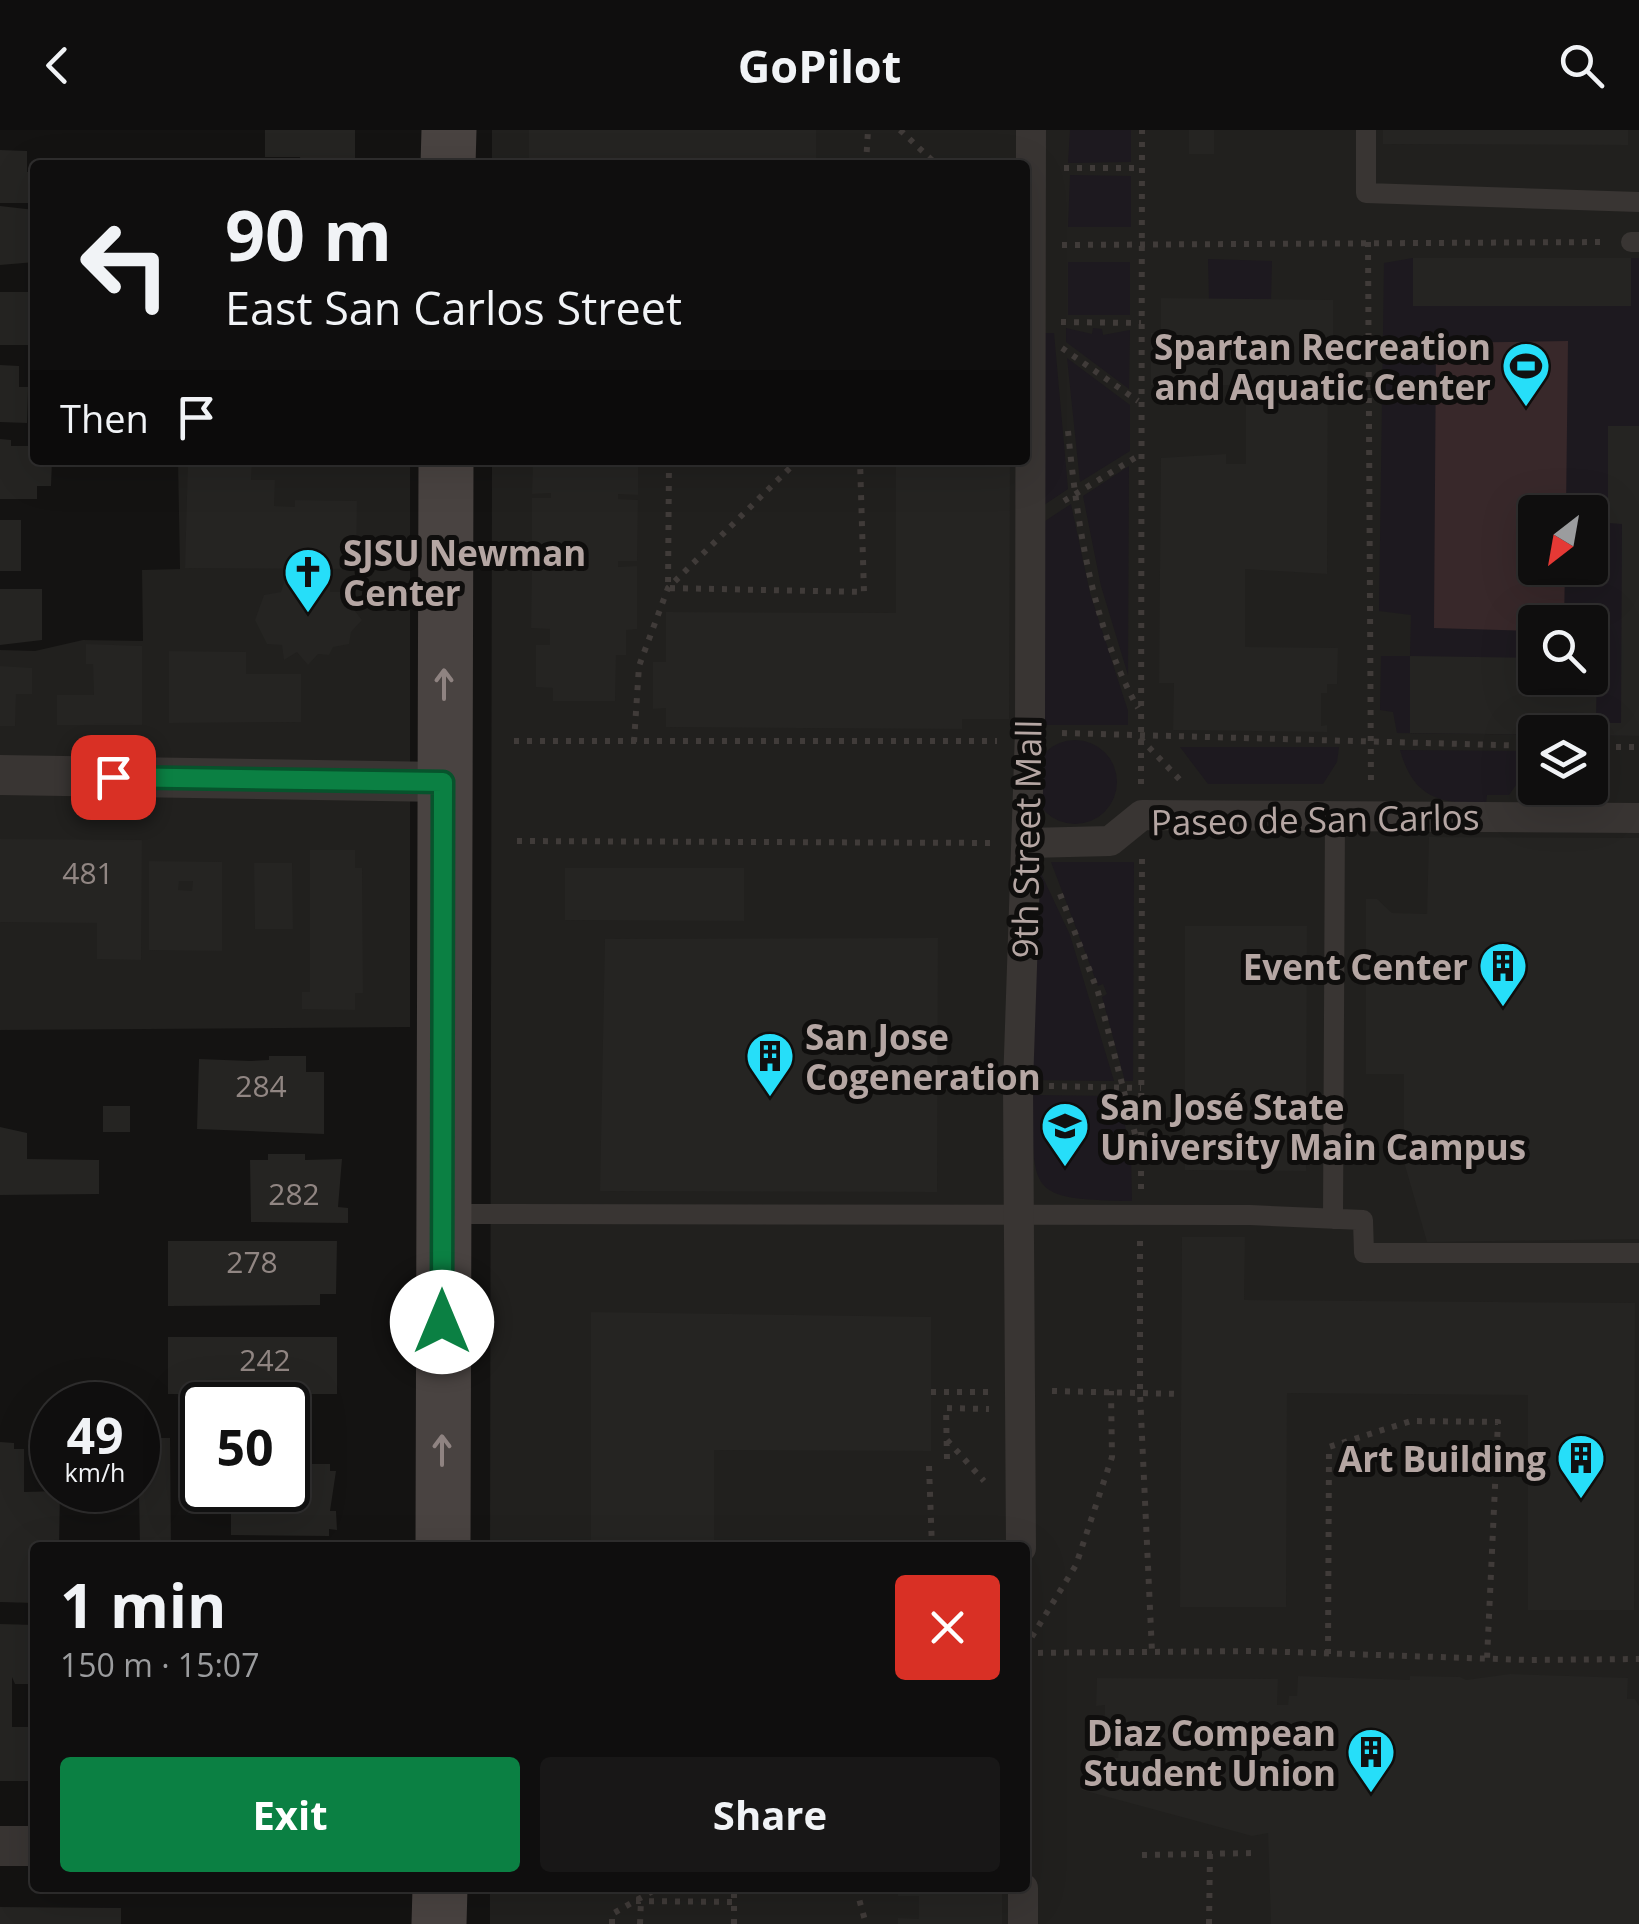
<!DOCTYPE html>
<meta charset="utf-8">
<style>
:root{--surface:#0f0e0e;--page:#181717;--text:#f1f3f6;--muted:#9b9c9e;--line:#2f2e2e;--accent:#0b8043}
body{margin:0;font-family:"Open Sans",sans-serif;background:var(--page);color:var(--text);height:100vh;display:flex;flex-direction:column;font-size:38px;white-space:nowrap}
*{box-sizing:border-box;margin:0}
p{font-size:32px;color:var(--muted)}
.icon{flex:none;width:55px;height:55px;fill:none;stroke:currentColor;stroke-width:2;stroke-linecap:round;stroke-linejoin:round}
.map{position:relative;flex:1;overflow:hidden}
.side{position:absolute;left:30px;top:1412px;width:1000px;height:350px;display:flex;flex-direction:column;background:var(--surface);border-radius:10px;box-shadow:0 10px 40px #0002,0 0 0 2px var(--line)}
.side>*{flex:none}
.top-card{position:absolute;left:30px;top:30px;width:1000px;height:305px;border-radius:10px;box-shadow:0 10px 40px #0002,0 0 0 2px var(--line);background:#0f0e0e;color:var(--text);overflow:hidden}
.needle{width:65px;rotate:211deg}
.tools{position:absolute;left:1518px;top:365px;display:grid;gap:20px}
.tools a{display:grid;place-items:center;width:90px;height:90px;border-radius:10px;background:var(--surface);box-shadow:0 10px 40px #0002,0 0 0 2px var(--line);font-size:50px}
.speed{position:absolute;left:30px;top:1252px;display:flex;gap:20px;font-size:50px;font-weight:700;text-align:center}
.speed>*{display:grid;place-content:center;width:130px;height:130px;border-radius:50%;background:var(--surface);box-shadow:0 10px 40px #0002,0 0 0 2px var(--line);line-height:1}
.speed small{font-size:25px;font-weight:400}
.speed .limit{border:5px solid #111;border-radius:15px;background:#fff;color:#111}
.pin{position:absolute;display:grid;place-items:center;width:85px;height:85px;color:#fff;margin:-42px;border-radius:20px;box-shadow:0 5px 15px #0006}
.me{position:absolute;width:110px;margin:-55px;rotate:0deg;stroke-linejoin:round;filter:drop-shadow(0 0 8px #0008)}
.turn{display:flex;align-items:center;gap:35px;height:210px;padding:0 30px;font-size:45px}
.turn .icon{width:130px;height:130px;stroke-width:2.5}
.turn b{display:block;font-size:70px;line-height:85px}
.then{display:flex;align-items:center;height:95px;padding:0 30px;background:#0003;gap:20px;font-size:38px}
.round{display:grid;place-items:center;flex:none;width:105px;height:105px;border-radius:10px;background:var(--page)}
.headline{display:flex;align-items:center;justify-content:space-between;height:170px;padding:0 30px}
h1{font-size:60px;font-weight:700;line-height:75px}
.action{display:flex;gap:20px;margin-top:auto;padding:20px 30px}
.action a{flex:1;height:115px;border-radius:10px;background:var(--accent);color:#fff;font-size:40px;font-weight:700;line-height:115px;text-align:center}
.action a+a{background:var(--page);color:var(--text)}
header{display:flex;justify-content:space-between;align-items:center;height:130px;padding:0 30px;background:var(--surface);font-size:45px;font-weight:700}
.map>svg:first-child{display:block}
.built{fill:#21201e;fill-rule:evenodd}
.green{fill:#1d191f;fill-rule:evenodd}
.water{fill:#38282a}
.building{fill:#252422;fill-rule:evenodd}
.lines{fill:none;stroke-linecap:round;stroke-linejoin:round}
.path{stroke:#403b39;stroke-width:6;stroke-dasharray:5 8;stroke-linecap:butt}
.service{stroke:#393533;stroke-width:20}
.pedestrian{stroke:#393533;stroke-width:30}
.minor{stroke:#393533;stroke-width:40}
.secondary{stroke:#494341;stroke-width:55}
.oneway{stroke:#8f8381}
.route-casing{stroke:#07532c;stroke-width:25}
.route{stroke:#0b8043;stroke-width:18}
.labels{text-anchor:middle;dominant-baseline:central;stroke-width:10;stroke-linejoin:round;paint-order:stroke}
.number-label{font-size:30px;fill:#918683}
.poi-label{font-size:35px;font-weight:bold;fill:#b5a6a3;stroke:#0f0e0d;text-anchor:end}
.street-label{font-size:35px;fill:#b5a6a3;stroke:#0f0e0d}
</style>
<header><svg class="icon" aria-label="back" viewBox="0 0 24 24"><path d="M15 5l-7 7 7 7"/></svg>GoPilot<svg class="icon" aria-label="search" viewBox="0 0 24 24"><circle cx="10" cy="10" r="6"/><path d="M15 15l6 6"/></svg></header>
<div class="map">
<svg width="1639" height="1794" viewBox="0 0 1639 1794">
<rect width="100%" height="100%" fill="#141312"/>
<path class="built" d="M492,0H1639V1794H490V1758H1025V1418L490,1417L492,330H1025V35H492ZM1535,382H1590V438H1535ZM1535,492H1590V548H1535ZM1535,602H1590V658H1535Z
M178,330H410V897L0,900V520L35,521L83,510L143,511L142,440L180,439Z"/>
<path class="green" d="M1070,0H1131V32L1068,33Z
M1070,45L1131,46V97H1068Z
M1413,128H1639V606L1397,603L1393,582L1380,580L1381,526H1410L1411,485L1379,481L1384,133ZM1535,382H1590V438H1535ZM1535,492H1590V548H1535Z
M1208,129L1272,131L1271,169H1209Z
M1068,132H1130V185H1068Z
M1066,198L1092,204L1093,198L1102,199L1103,205L1130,200L1129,259L1066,212Z
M1043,203H1054L1068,359L1041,377Z
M1067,228L1130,275V321L1080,352Z
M1129,336L1128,545L1101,456L1083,366Z
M1071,374L1090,463L1128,581V595H1041L1042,393Z
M1033 652a42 42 0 1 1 84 0a42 42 0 1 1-84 0Z
M1180,617H1339L1337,632L1323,654H1208Z
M1400,620L1535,621V628L1509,665H1487L1486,674C1441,673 1414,670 1400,620Z
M1051,732H1134L1133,951H1125L1102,867L1107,864L1103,854L1098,856Z
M1039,739L1070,805L1114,951L1032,950Z
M1033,965L1119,966L1131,1025L1132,1071C1029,1069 1032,1065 1033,965Z"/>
<path class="water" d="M1568,211L1566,382H1535V438H1565L1564,492H1535V501L1434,498L1436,213Z"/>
<path class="building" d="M265,0H355V35H301L300,27H265Z
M529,0H816V31H800V35H529Z
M1189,0H1214V24H1189Z
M1383,0H1628V15L1383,14Z
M0,20L27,21V42H35V73H0Z
M0,76L35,80V132L0,135Z
M1413,128H1631V176H1413Z
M0,162H33L35,215H0Z
M1161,168L1333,170V219H1328L1327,444L1245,439V517L1338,518L1337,554H1327V563H1321V596L1327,595V602L1173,600L1174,553H1159L1161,328L1226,324V334H1246V255H1151V203H1161Z
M0,235L19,236V257H28L27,293L0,292Z
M1608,296H1639V606L1410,603V526L1535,528V548H1590V528H1597L1596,593H1621L1622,394L1608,393Z
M0,309L11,310V316H35V330H52L51,356H37V369H0Z
M188,330H252L251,350H275L274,376L295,377V370L357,371L356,439L185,438Z
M533,330H638V365L618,364V369L638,370L637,431H618V437L637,436V499L626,500V525H616L615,571H553V558L536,557V515H550V499L531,498L532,435L551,436V431L532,430V368H551V363L532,364Z
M896,330H1010L1009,589H962V599L666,597V578L653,579V532H666V482L896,483Z
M0,390H21V441H0Z
M308,444L316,455L330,450V462H351V476L362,490L351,502L349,514L333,517L329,525L318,524L308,535L297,522L284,530L282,515L267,514L255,490L264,465L281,462L285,449L298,456Z
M0,459H42V510L0,515Z
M86,514L142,516V595H57V565H94L93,534H86Z
M169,521L246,522V544H301V592L169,593Z
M0,536L32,538V564H16L15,596H0Z
M1429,707L1639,708V1109L1427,1112L1404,1032V944H1366V769H1377L1392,783L1427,784Z
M0,709L142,710L141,830L97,829V793L0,792Z
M310,720H355V738H362L363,863H355V880L302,879V862H310Z
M149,731L222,732V821L149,820ZM179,751H193L192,761L178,760Z
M254,733H292L293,799H255Z
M565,738H744V791L565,790Z
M1185,796H1307L1306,1041L1185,1040Z
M938,808L937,1062L600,1061L605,809Z
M269,926H306V942H324V1004L197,999L199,929L250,931L269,930Z
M103,976H130V1002H103Z
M0,997L27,1003V1029L99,1030V1064L0,1065Z
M268,1024H305V1030L342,1029L338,1077L348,1078V1093L251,1092L250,1030H268Z
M1182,1107H1245L1244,1170L1635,1173L1634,1480H1528V1265L1287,1263L1286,1477H1180Z
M168,1111H337L336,1164H320V1175L168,1176Z
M591,1182L931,1187V1321L714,1320V1418H591Z
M168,1207H337V1264H168Z
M138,1308H170L171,1418H140Z
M0,1312L14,1313V1319H24V1362L60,1361L59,1418H35V1473L0,1472Z
M288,1334H330V1341H336L330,1381H336L337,1400L329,1399V1406L231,1405V1379H242V1360H288Z
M0,1494L35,1495V1548L34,1554H15L12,1547V1597H35V1651H0Z
M1510,1544L1628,1548L1627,1569H1635L1639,1576V1794H1271L1268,1703L1252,1706L1082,1660L1083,1628H1118L1119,1619H1105V1575L1096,1576L1097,1548L1278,1549L1277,1575H1288L1289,1566H1297L1298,1546L1410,1550V1546L1460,1547L1466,1550Z
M898,1758H1002V1794H898V1788L919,1789V1766H898Z
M0,1777L121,1778V1794H0Z"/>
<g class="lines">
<path class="path" d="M900,0L937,35
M866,35L868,0
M1064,38H1142
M1368,112L1371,655
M1062,115L1605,112
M1061,192L1141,193
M1062,218L1138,271
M1068,301C1077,392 1092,497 1138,578
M669,330L668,458L864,462L860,330
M1064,371L1138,326
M1062,603L1535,616
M1140,608L1183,653
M514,611H997
M634,612L639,536L668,458L798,330
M1590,617H1639
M1141,654L1142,0
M517,711L996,713
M1060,764L1098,862L1139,1019
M1049,956L1141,958
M1141,1059L1142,726
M1140,1111V1263L1152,1522
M1052,1261L1182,1264
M931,1262H990
M947,1310L984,1351
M947,1329L946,1278L989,1279
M929,1336L932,1418
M1025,1518L1076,1435L1112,1327L1111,1261
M1025,1523L1257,1521L1528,1530L1639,1529
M1328,1524L1329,1317L1411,1291L1498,1292L1487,1529
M1142,1725L1255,1723
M856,1758L866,1794
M636,1771L734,1772
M612,1794V1784L658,1758
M640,1794L641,1770
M734,1794V1758
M1209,1794L1210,1724"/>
<path class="service" d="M1366,0V63L1639,72
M1631,112H1639
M448,1084L1250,1085L1363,1090L1364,1123H1639
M1333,1089L1335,686"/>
<path class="pedestrian" d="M1028,713L1110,711L1142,685L1639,688
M1021,1418L1018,955L1030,601L1031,0
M1023,1758V1794"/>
<path class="minor" d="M0,645L443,652
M0,1716H35"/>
<path class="secondary" d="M448,35L449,0
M443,1418L446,330
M439,1794L440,1758"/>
</g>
<defs><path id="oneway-shaft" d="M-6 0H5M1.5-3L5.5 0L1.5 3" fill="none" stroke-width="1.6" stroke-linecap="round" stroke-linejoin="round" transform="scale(2.5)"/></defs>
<g class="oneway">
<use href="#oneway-shaft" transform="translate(444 554) rotate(-90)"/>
<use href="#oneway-shaft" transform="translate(442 1320) rotate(-90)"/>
</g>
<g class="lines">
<g class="route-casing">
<path id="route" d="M113,647L443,652L442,1192"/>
</g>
<use href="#route" class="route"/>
</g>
<defs>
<g id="stadium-pin" transform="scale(2.5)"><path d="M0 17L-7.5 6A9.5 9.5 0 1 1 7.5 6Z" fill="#26def9" stroke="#0f0e0d"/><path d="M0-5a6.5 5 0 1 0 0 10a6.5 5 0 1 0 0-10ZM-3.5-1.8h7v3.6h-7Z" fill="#111"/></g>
<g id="church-pin" transform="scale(2.5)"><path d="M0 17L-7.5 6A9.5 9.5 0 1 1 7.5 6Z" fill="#26def9" stroke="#0f0e0d"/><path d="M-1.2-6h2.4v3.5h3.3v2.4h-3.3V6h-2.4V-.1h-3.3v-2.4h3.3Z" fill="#111"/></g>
<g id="building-pin" transform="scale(2.5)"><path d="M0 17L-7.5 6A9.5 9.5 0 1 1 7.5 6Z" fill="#26def9" stroke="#0f0e0d"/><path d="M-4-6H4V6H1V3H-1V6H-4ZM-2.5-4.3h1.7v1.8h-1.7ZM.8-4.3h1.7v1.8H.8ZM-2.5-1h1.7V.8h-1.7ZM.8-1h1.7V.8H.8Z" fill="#111"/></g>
<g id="university-pin" transform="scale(2.5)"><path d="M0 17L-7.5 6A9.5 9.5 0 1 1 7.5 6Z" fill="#26def9" stroke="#0f0e0d"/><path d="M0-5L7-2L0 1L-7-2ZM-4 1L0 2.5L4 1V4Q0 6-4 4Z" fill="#111"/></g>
</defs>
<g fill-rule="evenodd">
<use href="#stadium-pin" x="1526" y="236"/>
<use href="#church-pin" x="308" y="442"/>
<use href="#building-pin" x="1503" y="836"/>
<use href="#building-pin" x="770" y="926"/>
<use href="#university-pin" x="1065" y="996"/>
<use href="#building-pin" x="1581" y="1328"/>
<use href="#building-pin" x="1371" y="1622"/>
</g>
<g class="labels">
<g class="number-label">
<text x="88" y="742">481</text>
<text x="261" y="955">284</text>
<text x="294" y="1063">282</text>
<text x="252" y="1131">278</text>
<text x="265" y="1229">242</text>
</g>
<g class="poi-label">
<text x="1491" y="216">Spartan Recreation<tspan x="1491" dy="40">and Aquatic Center</tspan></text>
<text x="343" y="422" text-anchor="start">SJSU Newman<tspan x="343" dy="40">Center</tspan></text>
<text x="1468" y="836">Event Center</text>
<text x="805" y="906" text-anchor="start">San Jose<tspan x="805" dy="40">Cogeneration</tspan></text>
<text x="1100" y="976" text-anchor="start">San José State<tspan x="1100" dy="40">University Main Campus</tspan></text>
<text x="1546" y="1328">Art Building</text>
<text x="1336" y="1602">Diaz Compean<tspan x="1336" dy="40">Student Union</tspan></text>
</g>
<g class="street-label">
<text transform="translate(1315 689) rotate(-1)">Paseo de San Carlos</text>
<text transform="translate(1026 709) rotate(-89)">9th Street Mall</text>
</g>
</g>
</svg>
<div class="tools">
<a><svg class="needle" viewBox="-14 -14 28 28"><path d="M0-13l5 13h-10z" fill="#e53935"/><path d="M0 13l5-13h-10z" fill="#9b9c9e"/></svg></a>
<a><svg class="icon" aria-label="search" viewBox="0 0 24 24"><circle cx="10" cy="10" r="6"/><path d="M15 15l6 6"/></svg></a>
<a><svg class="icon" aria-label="layers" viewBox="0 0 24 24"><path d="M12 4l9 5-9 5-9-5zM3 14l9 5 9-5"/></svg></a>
</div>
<div class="speed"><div>49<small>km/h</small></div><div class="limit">50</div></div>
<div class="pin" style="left:113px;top:647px;background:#d93025"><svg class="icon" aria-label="arrive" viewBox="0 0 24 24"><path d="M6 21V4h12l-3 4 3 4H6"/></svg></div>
<svg class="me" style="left:442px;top:1192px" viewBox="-20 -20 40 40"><circle r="19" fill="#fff"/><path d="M0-13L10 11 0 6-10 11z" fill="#0b8043"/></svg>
<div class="top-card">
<div class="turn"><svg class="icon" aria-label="left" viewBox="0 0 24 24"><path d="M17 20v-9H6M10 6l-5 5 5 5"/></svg><div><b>90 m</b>East San Carlos Street</div></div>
<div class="then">Then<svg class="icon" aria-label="arrive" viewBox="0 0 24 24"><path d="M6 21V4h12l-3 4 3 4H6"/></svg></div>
</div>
<section class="side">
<div class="headline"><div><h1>1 min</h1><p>150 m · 15:07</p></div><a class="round" style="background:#d93025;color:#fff"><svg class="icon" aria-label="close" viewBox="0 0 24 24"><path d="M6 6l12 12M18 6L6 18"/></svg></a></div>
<div class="action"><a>Exit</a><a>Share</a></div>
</section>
</div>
